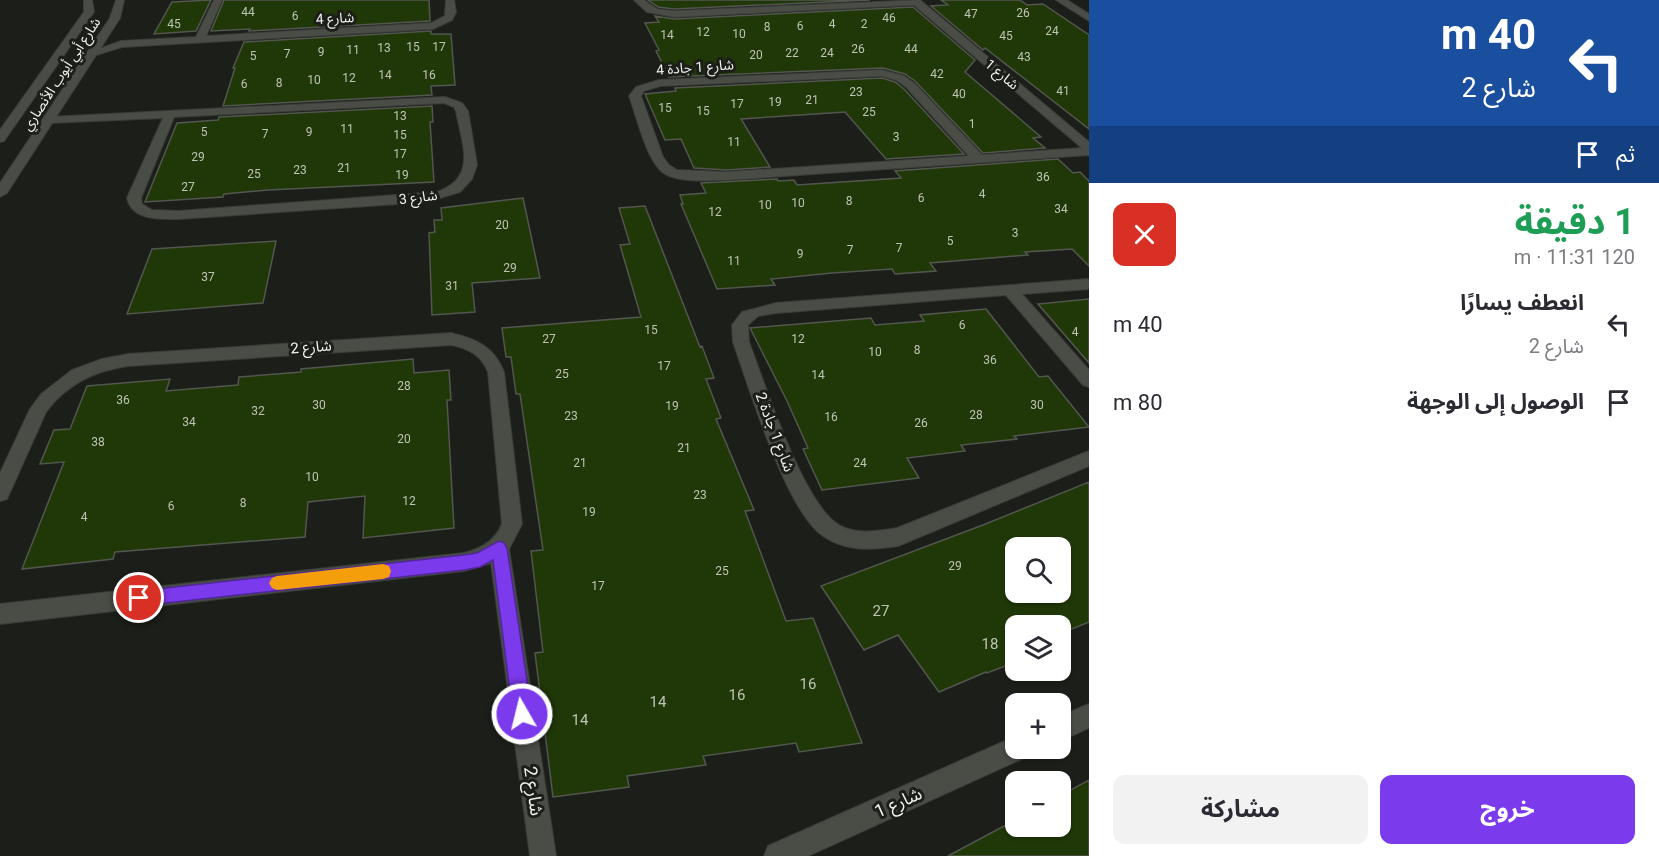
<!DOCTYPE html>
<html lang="ar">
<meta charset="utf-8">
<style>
:root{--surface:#fff;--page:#f2f2f3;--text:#2b2b33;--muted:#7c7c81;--accent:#7c3aed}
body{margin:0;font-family:Roboto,"Noto Sans Arabic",sans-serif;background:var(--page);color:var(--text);direction:rtl;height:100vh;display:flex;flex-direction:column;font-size:22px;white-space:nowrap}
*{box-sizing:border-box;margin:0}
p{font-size:20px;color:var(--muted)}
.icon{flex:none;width:33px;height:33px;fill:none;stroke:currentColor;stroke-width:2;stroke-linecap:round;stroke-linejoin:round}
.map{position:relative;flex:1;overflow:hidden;direction:ltr}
.sheet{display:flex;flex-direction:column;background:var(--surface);width:570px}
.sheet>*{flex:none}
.hud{background:#1a4fa0;color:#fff;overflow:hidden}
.controls{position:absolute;left:1005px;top:537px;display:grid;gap:12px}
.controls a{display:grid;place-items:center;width:66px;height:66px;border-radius:12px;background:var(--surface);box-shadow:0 2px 4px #0004;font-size:30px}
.pin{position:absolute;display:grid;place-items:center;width:51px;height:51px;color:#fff;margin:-26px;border:3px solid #fff;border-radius:50%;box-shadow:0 2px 6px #0007}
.me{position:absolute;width:66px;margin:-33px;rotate:352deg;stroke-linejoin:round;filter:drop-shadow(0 0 4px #0008)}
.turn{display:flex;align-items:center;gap:21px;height:126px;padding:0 24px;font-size:27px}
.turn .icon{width:78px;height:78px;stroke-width:2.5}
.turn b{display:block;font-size:42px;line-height:51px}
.then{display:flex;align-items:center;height:57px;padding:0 24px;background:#0003;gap:12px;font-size:22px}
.round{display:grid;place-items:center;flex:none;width:63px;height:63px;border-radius:12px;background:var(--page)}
.head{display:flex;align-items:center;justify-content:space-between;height:102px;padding:0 24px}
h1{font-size:36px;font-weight:700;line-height:45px;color:#1e9e55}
.primary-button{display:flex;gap:12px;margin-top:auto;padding:12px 24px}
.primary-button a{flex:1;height:69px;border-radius:12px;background:var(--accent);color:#fff;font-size:24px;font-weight:700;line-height:69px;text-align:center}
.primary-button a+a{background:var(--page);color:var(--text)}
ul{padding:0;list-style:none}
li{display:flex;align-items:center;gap:18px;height:78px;padding:0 24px}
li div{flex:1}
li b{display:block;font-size:22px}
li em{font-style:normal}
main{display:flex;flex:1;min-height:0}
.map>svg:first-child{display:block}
.building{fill:#203807;stroke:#52564f;stroke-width:1.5;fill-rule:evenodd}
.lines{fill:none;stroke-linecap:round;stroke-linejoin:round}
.street-casing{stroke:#3a3c38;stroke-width:2}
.secondary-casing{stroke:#3a3c38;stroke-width:2}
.street{fill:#494d46;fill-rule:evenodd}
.secondary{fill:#494d46;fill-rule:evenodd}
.route{fill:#7c3aed;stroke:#51269a;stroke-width:1.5}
.slow{fill:#f59e0b}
.labels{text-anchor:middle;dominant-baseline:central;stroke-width:6;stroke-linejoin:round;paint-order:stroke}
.number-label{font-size:12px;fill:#bdc4b5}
.far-street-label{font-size:14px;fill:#f1f3ef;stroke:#1c1f19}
.street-label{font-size:15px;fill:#f1f3ef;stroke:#1c1f19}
.near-number-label{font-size:15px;fill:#bdc4b5}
.near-street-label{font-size:18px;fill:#f1f3ef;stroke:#1c1f19}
</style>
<main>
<section class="sheet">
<div class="hud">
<div class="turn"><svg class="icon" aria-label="left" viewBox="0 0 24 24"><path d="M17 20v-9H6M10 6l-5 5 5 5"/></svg><div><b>40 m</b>شارع 2</div></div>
<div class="then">ثم<svg class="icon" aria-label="arrive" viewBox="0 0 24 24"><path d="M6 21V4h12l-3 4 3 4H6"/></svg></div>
</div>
<div class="head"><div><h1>1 دقيقة</h1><p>120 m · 11:31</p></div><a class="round" style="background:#d93025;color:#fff"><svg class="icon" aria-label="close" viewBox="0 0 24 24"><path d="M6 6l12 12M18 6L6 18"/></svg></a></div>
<ul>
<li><svg class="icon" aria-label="left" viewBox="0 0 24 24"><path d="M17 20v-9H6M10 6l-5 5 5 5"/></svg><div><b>انعطف يسارًا</b><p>شارع 2</p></div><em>40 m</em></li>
<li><svg class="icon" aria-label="arrive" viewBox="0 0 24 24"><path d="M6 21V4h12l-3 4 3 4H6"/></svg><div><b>الوصول إلى الوجهة</b></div><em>80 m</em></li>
</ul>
<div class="primary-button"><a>خروج</a><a>مشاركة</a></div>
</section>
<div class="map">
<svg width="1089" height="856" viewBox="0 0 1089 856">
<rect width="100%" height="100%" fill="#1c1f19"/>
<path class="building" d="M211,0L196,31L154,34L172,2Z
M224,0H429L430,21L249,31L250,29L211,31Z
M648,0H870L674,9L658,7Z
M941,0H1020L1027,5L1043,4L1089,35V129L985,48L983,50L931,6L948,5Z
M913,7L975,60L965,72L1041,137L1033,138L1045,148L983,153L915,81L905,74L883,68L669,77L656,51L659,50L645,23L659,22L655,16L674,19Z
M431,31V34H451L455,85L431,86L432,95L223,106L235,68H233L244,42Z
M882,78L895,82L904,89L964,154L886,159L845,112L741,119L770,167L727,170L694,168L681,139L665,140L645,94L676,91L675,88Z
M432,106L433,122H430L434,182L268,190L224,194L223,197L145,202L177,123L218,120L219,117Z
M1058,159L1073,173L1080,172L1089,181V266L1072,249L1025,252L1028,255L930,263L936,271L895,274L892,269L832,273L771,279L775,285L717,289L681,204H683L680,195L706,193L701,183L777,179L778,181L794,180L797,185L901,178L895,171Z
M523,198L540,278L472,283L475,312L432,315L429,233L435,232L434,220H442L441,208Z
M645,206L700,347L702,346L714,378L706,379L721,418L716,419L754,510L745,511L786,621L813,618L862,743L799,752L796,743L703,756L706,765L627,776L629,787L553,797L535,653L543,652L531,551L543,550L520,394H516L511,357H506L502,328L641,317L620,245L630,244L619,208Z
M276,241L263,303L127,314L152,249Z
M1089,299V363L1038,304Z
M986,309L1039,377L1048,376L1089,427L1014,436L1017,439L961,445L965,451L907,458L919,478L822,490L803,449L808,448L787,401L750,328L871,318L875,325L924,321L920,315Z
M413,359L414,373L449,370L451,400H447L454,528L363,538L365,496L308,502L305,537L115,552L113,559L22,569L64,462L40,464L54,430L70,429L87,386L170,379L166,391L238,385L239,377L301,372V369Z
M1089,482V622L1060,634V626H1016V662L987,673L986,672L939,692L898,635L864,650L821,586L983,525ZM1016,548H1060V592H1016Z
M1089,780V856H948L1004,826H1060V796Z"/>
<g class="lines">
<g class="street-casing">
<path id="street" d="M214,0H222L206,36L431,23L445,16L446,0H454L456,12L452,20L433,29L122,47L90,57L85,54L121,41L196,37Z
M634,0H644L657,9L674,11L920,0L1089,142V155L727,180C708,180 685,183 667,175C647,166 637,116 629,96L636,87L659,80L882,70L904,76L914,83L982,155L1082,148L914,5L674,17L647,12ZM882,76L896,80L906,87L969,156L727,172L677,170L669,165L663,157L641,96L644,91L660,86Z
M1056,0H1067L1089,14V21Z
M445,97L462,103L468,111L477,165L472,179L460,192L427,202L179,219C160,219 132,221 127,198L163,118L49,123L43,120L49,117ZM444,103L454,107L456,111C462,145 478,177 437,192L179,211L152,210L142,204L141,198L174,117Z
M1089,279V289L1022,294L1089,370V387L1083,385L1006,295L776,313L758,316L748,325L749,342C765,384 803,504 839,525C857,535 877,531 897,528L1089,451V466L898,546C872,550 846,552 823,536C786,511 749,387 733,342L732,325L742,312L776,303Z
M451,333C477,339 494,347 504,372L522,524L509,549L556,856H530L491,563L464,571L0,624V604L464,553C481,549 495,541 502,524L488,372C481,355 468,348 451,345L128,366C94,371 67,384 46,412L7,499L0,501V473L30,409L41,394L72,370L102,359L128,354Z
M1089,704V728L1060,741V716Z
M1016,736V748H1029L1026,757L808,856H764L768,846Z"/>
</g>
<g class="secondary-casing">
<path id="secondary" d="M84,0H92L94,12L4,141L0,142V130L84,12Z
M116,0H124L120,18L7,193L0,197V183L110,18Z"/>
</g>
<use href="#street" class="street"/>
<use href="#secondary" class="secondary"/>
</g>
<path class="route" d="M499,541L504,543L507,548L532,714L529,720L522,723L516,720L513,714L493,560L480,567L464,570L139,606L134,604L131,598L134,593L139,591L464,555L477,553Z"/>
<path class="slow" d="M383,564L389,566L391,571L389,577L383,579L277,590L272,588L269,583L272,578L277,576Z"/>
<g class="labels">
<g class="number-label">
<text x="248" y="12">44</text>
<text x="1023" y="13">26</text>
<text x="971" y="14">47</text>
<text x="295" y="16">6</text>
<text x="889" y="18">46</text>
<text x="174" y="24">45</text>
<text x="832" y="24">4</text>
<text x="864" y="24">2</text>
<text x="800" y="26">6</text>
<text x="767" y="27">8</text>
<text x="1052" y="31">24</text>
<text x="703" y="32">12</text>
<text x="739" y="34">10</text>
<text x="667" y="35">14</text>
<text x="1006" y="36">45</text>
<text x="413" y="47">15</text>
<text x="439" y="47">17</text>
<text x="384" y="48">13</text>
<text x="858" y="49">26</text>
<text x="911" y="49">44</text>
<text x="353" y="50">11</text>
<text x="321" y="52">9</text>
<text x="792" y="53">22</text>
<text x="827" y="53">24</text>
<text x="287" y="54">7</text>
<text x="756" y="55">20</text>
<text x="253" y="56">5</text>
<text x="1024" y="57">43</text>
<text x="937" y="74">42</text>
<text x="385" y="75">14</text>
<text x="429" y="75">16</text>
<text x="349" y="78">12</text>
<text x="314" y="80">10</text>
<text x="279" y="83">8</text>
<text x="244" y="84">6</text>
<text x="1063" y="91">41</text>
<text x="856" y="92">23</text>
<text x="959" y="94">40</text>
<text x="812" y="100">21</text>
<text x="775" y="102">19</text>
<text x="737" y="104">17</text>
<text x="665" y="108">15</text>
<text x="703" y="111">15</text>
<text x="869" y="112">25</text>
<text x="400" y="116">13</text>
<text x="972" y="124">1</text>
<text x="347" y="129">11</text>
<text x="204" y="132">5</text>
<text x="309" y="132">9</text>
<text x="265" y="134">7</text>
<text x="400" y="135">15</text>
<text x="896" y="137">3</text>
<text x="734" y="142">11</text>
<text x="400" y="154">17</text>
<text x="198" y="157">29</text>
<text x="344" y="168">21</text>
<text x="300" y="170">23</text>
<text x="254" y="174">25</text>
<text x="402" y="175">19</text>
<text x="1043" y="177">36</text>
<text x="188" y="187">27</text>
<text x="982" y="194">4</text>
<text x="921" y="198">6</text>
<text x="849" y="201">8</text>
<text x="798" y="203">10</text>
<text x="765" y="205">10</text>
<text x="1061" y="209">34</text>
<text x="715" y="212">12</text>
<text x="502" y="225">20</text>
<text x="1015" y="233">3</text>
<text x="950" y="241">5</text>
<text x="899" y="248">7</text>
<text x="850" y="250">7</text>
<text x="800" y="254">9</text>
<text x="734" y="261">11</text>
<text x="510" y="268">29</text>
<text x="208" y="277">37</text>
<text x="452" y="286">31</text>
<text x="962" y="325">6</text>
<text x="651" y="330">15</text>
<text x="1075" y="332">4</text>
<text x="549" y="339">27</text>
<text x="798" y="339">12</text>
<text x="917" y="350">8</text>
<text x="875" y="352">10</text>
<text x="990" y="360">36</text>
<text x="664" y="366">17</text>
<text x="562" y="374">25</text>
<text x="818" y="375">14</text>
<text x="404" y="386">28</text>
<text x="123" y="400">36</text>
<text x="319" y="405">30</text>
<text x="1037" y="405">30</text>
<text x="672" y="406">19</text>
<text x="258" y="411">32</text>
<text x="976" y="415">28</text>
<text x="571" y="416">23</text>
<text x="831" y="417">16</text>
<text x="189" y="422">34</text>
<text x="921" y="423">26</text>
<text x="404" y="439">20</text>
<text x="98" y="442">38</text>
<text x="684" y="448">21</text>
<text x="580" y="463">21</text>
<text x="860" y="463">24</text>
<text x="312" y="477">10</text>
<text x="700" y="495">23</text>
<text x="409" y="501">12</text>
<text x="243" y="503">8</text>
<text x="171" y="506">6</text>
<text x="589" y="512">19</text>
<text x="84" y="517">4</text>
<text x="955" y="566">29</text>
<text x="722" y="571">25</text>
<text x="598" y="586">17</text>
</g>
<g class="far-street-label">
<text transform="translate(335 18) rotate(-3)">شارع 4</text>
<text transform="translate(695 67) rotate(-4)">شارع 1 جادة 4</text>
<text transform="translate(61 74) rotate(-57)">شارع أبي أيوب الأنصاري</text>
<text transform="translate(1002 74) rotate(40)">شارع 1</text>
<text transform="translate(418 197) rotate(-7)">شارع 3</text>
</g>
<g class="street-label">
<text transform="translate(311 347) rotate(-4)">شارع 2</text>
<text transform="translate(775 432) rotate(69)">شارع 1 جادة 2</text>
</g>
<g class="near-number-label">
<text x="881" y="611">27</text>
<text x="990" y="644">18</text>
<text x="808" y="684">16</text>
<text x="737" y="695">16</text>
<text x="658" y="702">14</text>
<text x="580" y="720">14</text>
</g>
<g class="near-street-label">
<text transform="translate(534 791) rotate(82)">شارع 2</text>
<text transform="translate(898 802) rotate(-24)">شارع 1</text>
</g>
</g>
</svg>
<div class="controls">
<a><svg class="icon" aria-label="search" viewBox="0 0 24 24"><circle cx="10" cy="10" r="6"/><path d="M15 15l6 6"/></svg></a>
<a><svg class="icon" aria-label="layers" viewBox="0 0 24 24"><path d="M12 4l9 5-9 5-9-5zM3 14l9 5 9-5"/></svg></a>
<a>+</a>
<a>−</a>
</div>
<div class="pin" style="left:139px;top:598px;background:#d93025"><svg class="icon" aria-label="arrive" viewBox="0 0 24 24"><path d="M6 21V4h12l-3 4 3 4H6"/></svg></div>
<svg class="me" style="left:522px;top:714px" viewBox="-20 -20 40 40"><circle r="17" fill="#7c3aed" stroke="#fff" stroke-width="3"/><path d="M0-11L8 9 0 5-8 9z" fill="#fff"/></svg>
</div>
</main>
